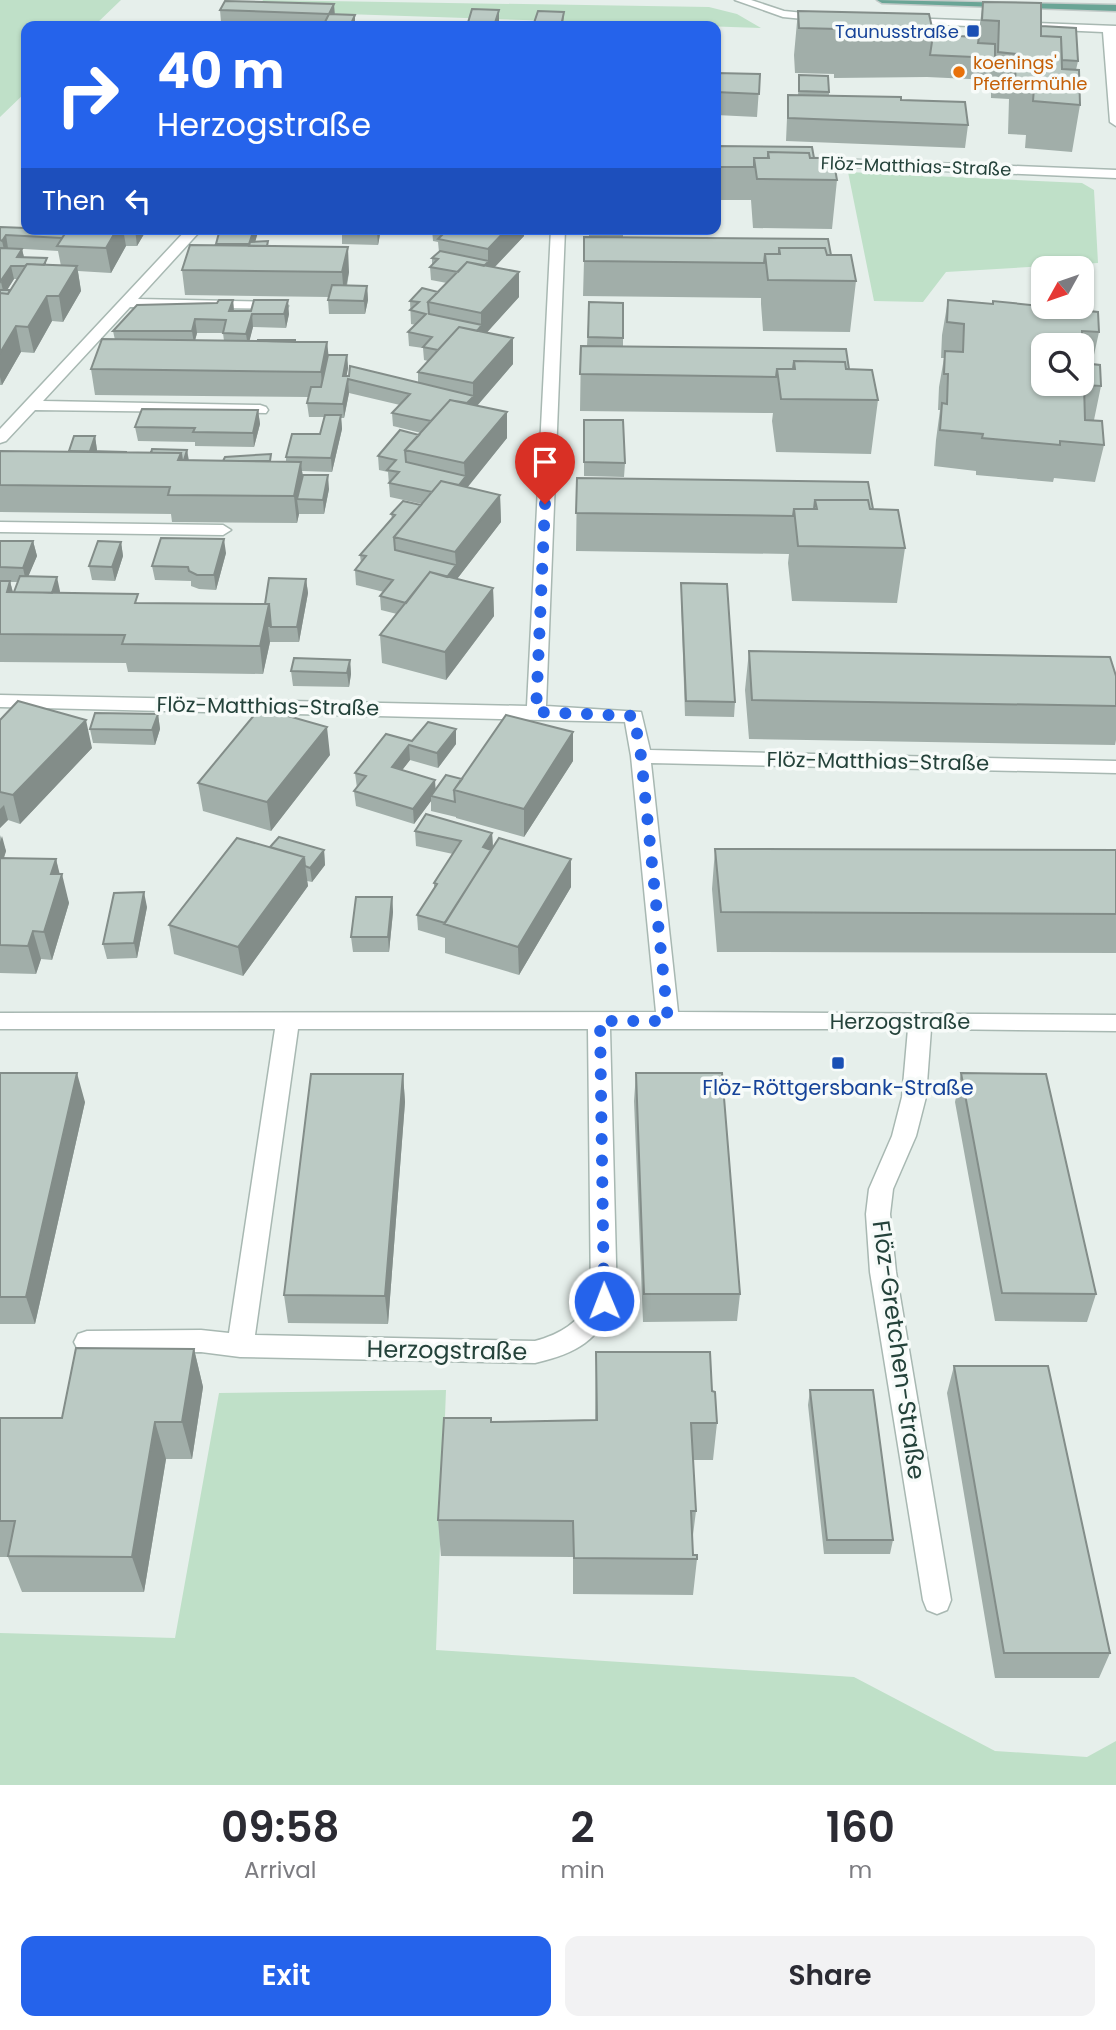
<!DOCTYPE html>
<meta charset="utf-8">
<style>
:root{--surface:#fff;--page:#f2f2f3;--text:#2b2b33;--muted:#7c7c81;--accent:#2563eb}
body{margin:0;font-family:Poppins,sans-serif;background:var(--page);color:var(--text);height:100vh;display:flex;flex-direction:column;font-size:26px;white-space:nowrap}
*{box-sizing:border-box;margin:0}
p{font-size:23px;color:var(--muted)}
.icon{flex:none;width:38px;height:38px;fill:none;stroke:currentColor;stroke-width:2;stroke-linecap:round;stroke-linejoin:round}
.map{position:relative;height:1785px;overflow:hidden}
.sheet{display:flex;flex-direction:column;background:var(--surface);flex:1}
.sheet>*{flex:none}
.top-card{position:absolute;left:21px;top:21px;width:700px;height:214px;border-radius:14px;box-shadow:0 2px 5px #0004;background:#2563eb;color:#fff;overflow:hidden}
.needle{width:46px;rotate:230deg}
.buttons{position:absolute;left:1031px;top:256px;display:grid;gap:14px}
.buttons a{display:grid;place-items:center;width:63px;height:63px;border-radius:14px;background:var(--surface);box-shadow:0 2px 5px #0004;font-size:35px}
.pin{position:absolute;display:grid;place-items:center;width:60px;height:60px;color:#fff;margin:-72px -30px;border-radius:50% 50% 50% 0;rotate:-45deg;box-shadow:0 0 7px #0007}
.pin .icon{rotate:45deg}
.me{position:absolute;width:77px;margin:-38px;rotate:359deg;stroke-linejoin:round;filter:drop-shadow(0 0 5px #0008)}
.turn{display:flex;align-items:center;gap:24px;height:147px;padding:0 21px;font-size:32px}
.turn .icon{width:91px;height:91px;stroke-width:2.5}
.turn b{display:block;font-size:49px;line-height:60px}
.then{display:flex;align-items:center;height:66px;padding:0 21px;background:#0003;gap:14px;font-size:26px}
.eta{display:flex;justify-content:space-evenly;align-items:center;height:119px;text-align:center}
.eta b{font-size:42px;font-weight:600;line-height:49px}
.cta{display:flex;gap:14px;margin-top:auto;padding:14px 21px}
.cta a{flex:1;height:80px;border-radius:14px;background:var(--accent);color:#fff;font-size:28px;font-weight:600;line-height:80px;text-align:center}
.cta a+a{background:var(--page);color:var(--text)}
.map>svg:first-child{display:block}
.green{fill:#bfe0c8}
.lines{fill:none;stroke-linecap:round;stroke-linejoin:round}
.minor-casing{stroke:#a8b8b2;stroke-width:3}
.major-casing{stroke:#c2cac8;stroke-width:3}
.minor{fill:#fff;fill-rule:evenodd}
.major{fill:#6aa596;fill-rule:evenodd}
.wall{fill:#a1aea9;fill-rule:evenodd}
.shaded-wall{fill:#838d89}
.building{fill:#bbcac4;stroke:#838d89;stroke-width:2;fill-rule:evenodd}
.route{stroke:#2563eb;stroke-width:12;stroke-dasharray:0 21.6}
.transit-dot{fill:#1a4fb4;stroke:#f7fbf9;stroke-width:2.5}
.food-dot{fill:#e8710a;stroke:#f7fbf9;stroke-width:2.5}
.labels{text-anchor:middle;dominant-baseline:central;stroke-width:7;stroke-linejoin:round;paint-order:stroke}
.far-transit-label{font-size:18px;fill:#164399;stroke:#f7fbf9;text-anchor:end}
.far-food-label{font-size:18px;fill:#c56008;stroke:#f7fbf9;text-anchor:start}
.far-street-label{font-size:18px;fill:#24423a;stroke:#f7fbf9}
.street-label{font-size:21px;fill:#24423a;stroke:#f7fbf9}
.transit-label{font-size:21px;fill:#164399;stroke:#f7fbf9}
.near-street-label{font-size:24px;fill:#24423a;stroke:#f7fbf9}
</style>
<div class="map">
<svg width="1116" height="1785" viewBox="0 0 1116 1785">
<rect width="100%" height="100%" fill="#e6efeb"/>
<path class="green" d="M0,0H121L94,26H26V92L0,117Z
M263,0L709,7L737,14L761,28L255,11Z
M848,172L1082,183L1094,190L1098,263L946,272L923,302L874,301Z
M446,1390L436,1650L854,1677L995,1751L1087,1757L1116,1741V1785H0V1633L175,1638L219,1393Z"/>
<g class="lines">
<g class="minor-casing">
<path id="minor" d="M735,0H751L784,11L824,15L830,18L824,21L783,17Z
M905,18L1116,26V126L1110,122L1103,32L901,23L899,21Z
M807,158L1116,170V178L802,165V159Z
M187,229H202L138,299L281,302L288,306L286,309L130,307L43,401L260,405L266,407L268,410L266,413L35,410L6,441L0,443V429Z
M551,229H565L546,706L641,712L650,750L1116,761V773L651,763L678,1012L1116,1015V1031L931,1029L926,1097L916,1136L893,1189L890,1214L896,1272L951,1600L947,1610L937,1614L927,1610L923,1600L870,1272L866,1214L869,1189L892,1136L902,1097L908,1029H610L617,1301C597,1341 578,1353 535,1363L240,1357L201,1352L87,1353L78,1350L74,1342L78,1334L87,1331L201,1330L229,1333L275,1029H0V1013L656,1012L631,756L625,722L0,707V695L527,706ZM298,1029H588L591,1300C578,1323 561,1334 535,1341L255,1335Z
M0,522L223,525L231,530L223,535L0,532Z"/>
</g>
<g class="major-casing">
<path id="major" d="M877,0L1116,5V11L882,3Z"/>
</g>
<use href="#minor" class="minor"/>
<use href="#major" class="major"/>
</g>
<path class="wall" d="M983,2L1041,26L1078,61L1076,70L1080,105L1072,152L1025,148L1026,135L1008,134L1009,99L991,98V80L927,77L834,78V74L795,73L794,55L798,11L933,32V35L978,37Z
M334,4V14L324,25L221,22L220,10Z
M716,73L760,74L757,117L716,115Z
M799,75L829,92V96L901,100L968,125L965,148L786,141L788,95L798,96Z
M716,146L814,158L837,180L832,229L753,228L751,200H716Z
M0,227L26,229H147L137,246H126L111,273L78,271L81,291L63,322L52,321L34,353L21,352L2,385H0ZM8,248L58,251L61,266L49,265L24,257L22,249ZM14,279H17L10,290H7Z
M342,229H381L378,245L342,244Z
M432,229H525L524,231V236L494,268L519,272V297L486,333L513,338V364L477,406L507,412V438L467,487L500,495L501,522L457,579L493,588L494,616L446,680L382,663L380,635L397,614L381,610L380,596L384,592L356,585L355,570L361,563L360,555L392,518L391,514L422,504L390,497L388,472L379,470L378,456L419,435L421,433L393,426L392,413L400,405L349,393L344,418H341L342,429L332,472L302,471L303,475L329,489L324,514H299L297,523L172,522L171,514L0,512V451H69L95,436L97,451L151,453L187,450L189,460L286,462V457L320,434L324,417H309L307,403L309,397L95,395L91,369L115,340L113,331L233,300L234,311L289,314L286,328L253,327L249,341L327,342L328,355H347L348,368L346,376L418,382V372L428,361L424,360L423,348L409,346L408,332L416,325L411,324L410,301L438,292L447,283L431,280L430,267L432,265V258L439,252L438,242L433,241ZM197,333H223L224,341H195Z
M589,229H623V237L831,255L856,281L850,332L763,331L761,304V298L583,296L584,261L589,237Z
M258,232L255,241L349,272L347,286H367L368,300L365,314H329L328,300L329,297L185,295L182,270L216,245V244Z
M948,300L1099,332L1092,364L1101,386L1094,420L1104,445L1095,482L1054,478L1053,482L976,475V471L934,466L936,440L940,410H938L939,387L944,358H941L942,335Z
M589,302L623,303V346L849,369L878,400L871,454L776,452L772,421L773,413L580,411L581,346H587Z
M258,410L260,424L254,447L195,446V442L138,441L135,427Z
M584,420L625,463L624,477L584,476Z
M577,478L873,509L905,548L897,603L792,601L788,563L789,554L576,551Z
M0,541H33L37,556L28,576L60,591V593L139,603L265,604L306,579L308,593L299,642H270L263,674L128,672L126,663L0,662ZM10,582H18L14,592H13Z
M121,542L123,556L115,581L92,580L89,566Z
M226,553L216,590L199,589L191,586V581L155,580L152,566Z
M681,583L735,702L734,717L685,716L681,597Z
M749,651L1116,676V740L1115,745L749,739L745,690Z
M350,660L351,674L349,687L293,686L291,671Z
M158,714L160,729L155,745L93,743L90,729Z
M0,720L92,748L20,824L8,820L0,828Z
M456,729V744L438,768L410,760L402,770L435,790L462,779L573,761L524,837L456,818V817L431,811V801L414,824L356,806L354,791L357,788L355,773L412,741Z
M330,755L271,831L203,811L198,783Z
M415,831L492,833L493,848L571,859V887L519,975L445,953V938L418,930L417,915L434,889V883L453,854L416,846Z
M0,835L6,851L4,858L56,859L59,874L69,903L52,960L41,959L36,974L0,973Z
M270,847L324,850L325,865L312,882L307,881L308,886L243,976L174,954L169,925Z
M715,849L1116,850V953L717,952L712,889Z
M392,897L393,912L389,952H353L351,937Z
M147,907L137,958L107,959L103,944Z
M0,1073L85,1102L35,1324H0Z
M636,1073L740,1294L737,1321L643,1322L634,1101Z
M961,1073L1096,1294L1087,1322L995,1321L955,1102Z
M403,1074L405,1102L388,1324L288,1323L284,1295Z
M194,1349L203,1387L192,1459H166L144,1592H22L8,1557H0V1418H62Z
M596,1352L712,1391L717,1423L713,1460H693L696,1511L692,1543L693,1555L697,1559L693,1595L573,1594V1557L441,1556L438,1520L491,1422L595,1420Z
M954,1366L1110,1653L1099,1678H995L947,1393Z
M810,1390L893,1540L890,1554H824L808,1405Z"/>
<path class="shaded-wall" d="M334,4L335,16L329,14Z
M499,10V21L497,26H494Z
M564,12L563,26H561Z
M355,15V26H350Z
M117,229H123L126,246L111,273L106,248Z
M135,229H147L137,246Z
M254,229H258V232L251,257L249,244Z
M377,229H381L378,245L377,232Z
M507,229H525L524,231V236L489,273L475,276L488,261V249Z
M6,235L8,248L5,254L2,241Z
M348,247L349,272L344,297L342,272Z
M22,249L25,262L17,257Z
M11,266L14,279L4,295L1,282Z
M77,266L81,291L63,322L59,296Z
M519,272V297L482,338L467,341L481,326V313Z
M367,286L368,300L365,314L364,301Z
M47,296L52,321L34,353L28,327Z
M233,300L234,313L229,311Z
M288,300L289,314L286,328L284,314Z
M252,314L253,327L248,347L246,334Z
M195,319L197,333L194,344L192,331Z
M16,326L21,352L2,385L0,377V353Z
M513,338V364L475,408L458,414L473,397V383Z
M327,342L330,368L323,398L321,372Z
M347,355L348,368L344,390L343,376Z
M348,379L349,393L344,418L343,404Z
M258,410L260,424L254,447L253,433Z
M507,412V438L467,488L450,496L465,478L464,463Z
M341,415L342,429L332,472L331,458Z
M95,436L97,450L92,465L90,451Z
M187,450L189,464L178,460L181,453Z
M301,462L304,489L297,499L299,514L297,523L294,496Z
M328,475L329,489L324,514L323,500Z
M500,495L501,522L457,579L438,588L456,565L455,552Z
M224,539L226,553L216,590L214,575Z
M33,541L37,556L26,582L23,568Z
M121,542L123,556L115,581L112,567Z
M57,577L60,591L52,616L48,602Z
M306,579L308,593L299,642L297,627Z
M10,581L15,601L7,592Z
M493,588L494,616L446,680L445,652Z
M269,604L271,627H268L270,642L263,674L260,646Z
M350,660L351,674L349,687L347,673Z
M158,714L160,729L155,745L152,730Z
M86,720L92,748L20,824L13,795Z
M327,727L330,755L271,831L267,802Z
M456,729V744L438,768L437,753Z
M573,732V761L524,837V809Z
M409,745L410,760L393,782L392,767Z
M435,780L436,795L431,796V801L414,824L413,809Z
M4,805L8,820L0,828V809Z
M492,833L493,848L484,862L483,847Z
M2,836L6,851L0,869V842Z
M324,850L325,865L312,882L310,868Z
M304,857L308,886L243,976L238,947Z
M56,859L61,879L62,874L69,903L52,960L44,932L51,874Z
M571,859V887L519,975L518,947Z
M144,892L147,907L137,958L134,943Z
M392,897L393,912L389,952L388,937Z
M33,931L41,959L36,974L28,946Z
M77,1073L85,1102L35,1324L26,1297Z
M403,1074L405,1102L388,1324L385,1296Z
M194,1349L203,1387L192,1459L182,1422Z
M155,1422L166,1459L144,1592L132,1557Z"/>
<path class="building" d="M225,1L334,4L329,14L220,10Z
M983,2L1041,3V36L1061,37L1062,69L1079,70L1080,105L1033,101L1034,88L1015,87L1016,54L998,52L999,21L982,20Z
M472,9L499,10L494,26H467Z
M538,11L564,12L561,26H533Z
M798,11L929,14L933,32L839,33L838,29L799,28Z
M329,14L355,15L350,26H323Z
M212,24L240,25L239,26H210Z
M1041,26L1076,28L1078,61L1062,60L1061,37L1041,36Z
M933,35L979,37L978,43L995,44V58L930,55Z
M716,73L760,74L759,94L716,92Z
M799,75L828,76L829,92L799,91Z
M788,95L901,97V100L965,102L968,125L788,118Z
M716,146L812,147L814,158H810L809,153L768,152V158H754V167H716Z
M768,152L809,153L810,158H833L837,180L757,179L754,158H769Z
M0,227L26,228V229H68L62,238L6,235L2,241L0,240Z
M68,229H117L106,248L57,246Z
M220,229H254L249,244H216Z
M342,229H377V232L341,231Z
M448,229H507L488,249L438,239Z
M589,229H623V233L589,232Z
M584,237L828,239L831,255H827L825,248H779V254H765L764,263L584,261Z
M268,241L267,246H249L250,242Z
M190,245L348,247L342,272L182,270Z
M0,248L22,249L17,257L47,258L44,265L27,264L25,266H11L0,282Z
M779,248H825L827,255H851L856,281L768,280L765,254H780Z
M440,251L489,261L484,266L467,262L458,272L430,267L438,259L432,258Z
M467,262L519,272L481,313L428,302Z
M27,264L77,266L59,296H47L28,327L16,326L0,353V293L8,294Z
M332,285L367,286L364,301L328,300Z
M422,288L438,292L428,302L429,314L482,325L477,331L459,327L438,350L423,347L432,337L408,332L426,314L410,310L419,302L410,301Z
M0,290H10L8,294L0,293Z
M219,300H233L229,311H251L254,300H288L284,314H252L246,334L223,333L226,320L195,319L192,331H113L137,305L217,303Z
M948,300L993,304V301L1098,312L1099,332L1082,331L1083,363L1100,365L1101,386L1084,385L1085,420L1102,421L1104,445L1060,441V445L982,438L983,434L940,430L942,403L947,404L948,374H944L945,351L963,352L964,324L947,322ZM1043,345H1082V383H1043Z
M589,302L623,303V338L588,337Z
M459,327L513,338L473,383L418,372Z
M102,339L327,342L321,372L91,369Z
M258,340H295V342L258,341Z
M581,346L846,349L849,369H846L845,362L794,361L793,369H777L776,377L580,374Z
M328,355H347L343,376H349L350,366L474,396L467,403L450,400L431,421L392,413L410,394L348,379L343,404L307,403L311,387H321Z
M794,361L845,362L846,369L872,370L878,400L781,399L777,369H795Z
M450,400L507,412L464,463L405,450Z
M142,409L258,410L253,433L193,432L195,428L135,427Z
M325,415H341L331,458L286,457L292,434H320Z
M584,420H623L625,463L584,462Z
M400,430L419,435L405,450L406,462L466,476L459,485L441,481L432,492L389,483L399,472L387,470L396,460L378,456Z
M74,436H95L90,451L127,452L69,451Z
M152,449L187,450L184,460H182L181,453H151Z
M0,451L181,453L178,460L301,462L294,496L168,495L170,487L0,485Z
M271,454L270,461H223L225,457Z
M303,475H328L323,500L297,499Z
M577,478L868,482L873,509H870L868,500H815L814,509H794L793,516L576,513Z
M441,481L500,495L455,552L394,537Z
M815,500H868L870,509L898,510L905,548L798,546L794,509H817Z
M403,501L421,505L394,537L395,550L456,565L447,577L430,572L406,603L380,596L393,580L355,570L366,556L360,555L395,515L391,514Z
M161,538L224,539L214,575H197L189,571L188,567L152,566Z
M0,541H33L23,568L0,567Z
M98,541L121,542L112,567L89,566Z
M430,572L493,588L445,652L380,635Z
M20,576L57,577L52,593L14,592Z
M269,578L306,579L297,627H271L269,604H265Z
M0,581H10L7,592L138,594L135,603L269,604L260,646L122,644L125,635L0,634Z
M681,583L727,584L735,702L686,701Z
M749,651L1110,657L1116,676V706L752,700Z
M294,658L350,660L347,673L291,671Z
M18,701L86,720L13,795L0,792V720Z
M260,708L327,727L267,802L198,783Z
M95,713L158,714L152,730L90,729Z
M506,715L573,732L524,809L454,790Z
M428,722L456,729L437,753L409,745L392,767L435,780L413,809L354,791L366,776L355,773L386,734L412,741Z
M446,775L462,779L454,790L455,802L431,796Z
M426,814L492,833L483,847L491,850L445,923L417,915L437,884L434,883L461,841L415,831Z
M279,837L324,850L310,868L305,866L304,857L270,847Z
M237,838L304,857L238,947L169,925Z
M499,838L571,859L518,947L444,924Z
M715,849L1116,850V914L721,912Z
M0,858L56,859L51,874H62L44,932L33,931L28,946L0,945Z
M144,892L134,943L103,944L114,893Z
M356,897H392L388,937H351Z
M0,1073H77L26,1297H0Z
M636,1073H722L740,1294H644Z
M961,1073L1046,1074L1096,1294L1002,1293Z
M311,1074H403L385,1296L284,1295Z
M76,1348L194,1349L182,1422H155L132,1557L8,1556L15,1521H0V1418H62Z
M596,1352H710L712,1391L715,1392L717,1423H691L696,1511H691L693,1555H697V1559L574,1558L573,1521L438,1520L444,1418H491V1422L597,1420Z
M954,1366H1048L1110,1653H1004Z
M810,1390H873L893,1540H827Z"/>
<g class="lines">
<path class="route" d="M545,504L536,712L634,716L641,756L668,1021H600L604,1301"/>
</g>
<g class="transit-dot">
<rect x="966" y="24" width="14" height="14" rx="3.5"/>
<rect x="831" y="1056" width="14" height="14" rx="3.5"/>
</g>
<circle class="food-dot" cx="959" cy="72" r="7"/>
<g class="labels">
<g class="far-transit-label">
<text x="959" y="31">Taunusstraße</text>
</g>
<g class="far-food-label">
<text x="973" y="62">koenings'<tspan x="973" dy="21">Pfeffermühle</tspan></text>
</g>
<g class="far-street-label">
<text transform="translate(916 166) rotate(2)">Flöz-Matthias-Straße</text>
</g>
<g class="street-label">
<text transform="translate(268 706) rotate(1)">Flöz-Matthias-Straße</text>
<text transform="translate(878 761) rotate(1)">Flöz-Matthias-Straße</text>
<text x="900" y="1021">Herzogstraße</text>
</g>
<g class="transit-label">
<text x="838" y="1087">Flöz-Röttgersbank-Straße</text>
</g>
<g class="near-street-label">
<text transform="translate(447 1350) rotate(1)">Herzogstraße</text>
<text transform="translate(899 1350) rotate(82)">Flöz-Gretchen-Straße</text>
</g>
</g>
</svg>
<div class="buttons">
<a><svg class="needle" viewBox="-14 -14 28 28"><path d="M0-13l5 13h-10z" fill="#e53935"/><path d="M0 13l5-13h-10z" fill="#7c7c81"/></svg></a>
<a><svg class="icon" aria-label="search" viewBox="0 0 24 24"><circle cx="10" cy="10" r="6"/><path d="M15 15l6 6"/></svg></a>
</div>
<div class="pin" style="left:545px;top:504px;background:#d93025"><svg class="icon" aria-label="arrive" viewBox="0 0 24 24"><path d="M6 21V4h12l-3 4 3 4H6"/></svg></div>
<svg class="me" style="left:604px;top:1301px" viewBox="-20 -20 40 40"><circle r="17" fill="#2563eb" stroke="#fff" stroke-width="3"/><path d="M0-11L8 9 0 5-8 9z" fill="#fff"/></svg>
<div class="top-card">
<div class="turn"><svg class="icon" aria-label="right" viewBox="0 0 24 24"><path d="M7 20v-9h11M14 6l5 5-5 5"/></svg><div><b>40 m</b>Herzogstraße</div></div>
<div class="then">Then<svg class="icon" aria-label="left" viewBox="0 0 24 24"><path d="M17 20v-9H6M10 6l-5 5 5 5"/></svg></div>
</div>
</div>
<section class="sheet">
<div class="eta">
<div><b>09:58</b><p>Arrival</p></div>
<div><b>2</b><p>min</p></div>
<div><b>160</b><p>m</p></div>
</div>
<div class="cta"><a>Exit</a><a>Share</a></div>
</section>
